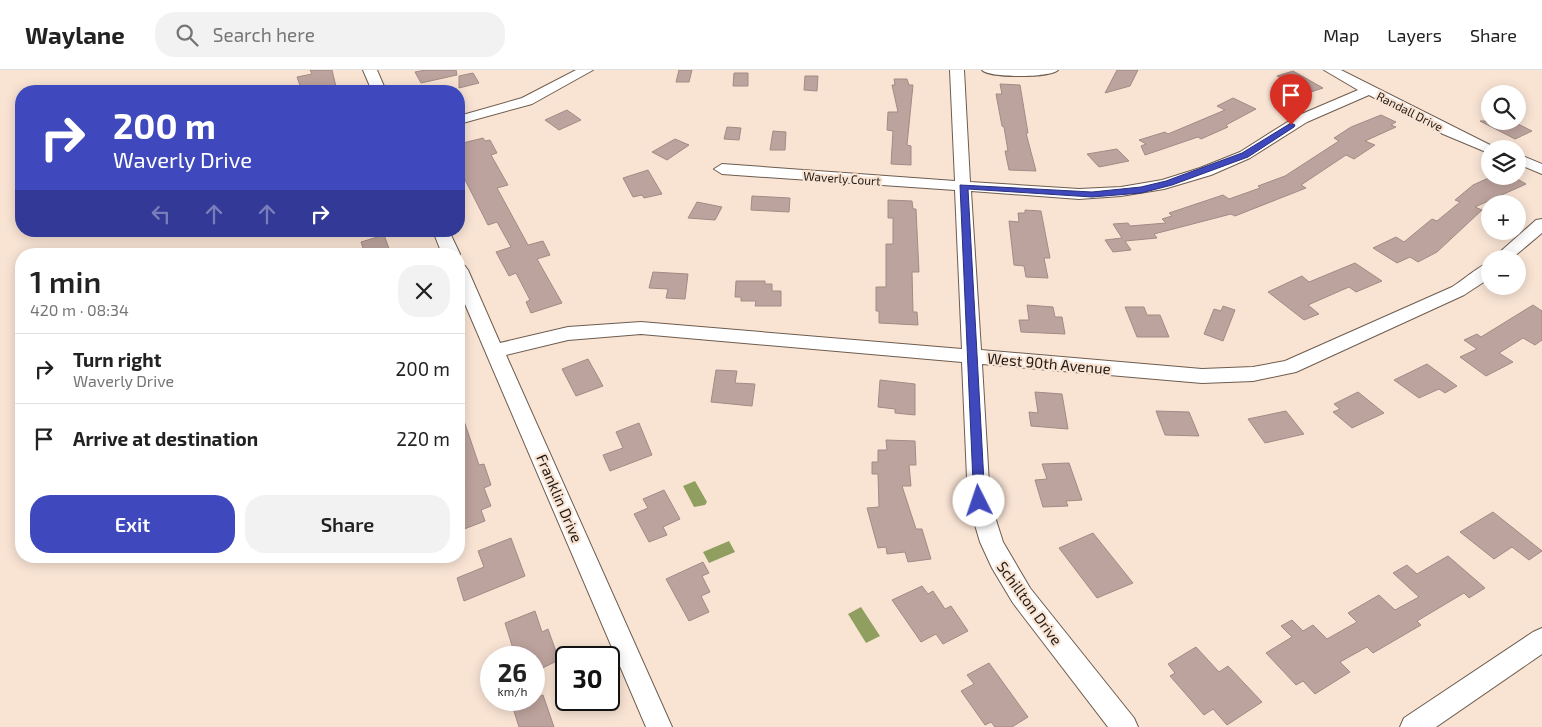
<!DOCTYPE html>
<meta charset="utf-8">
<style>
:root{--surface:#fff;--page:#f2f2f2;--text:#222;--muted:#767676;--line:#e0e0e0;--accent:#3f48bc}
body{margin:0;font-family:"Exo 2",sans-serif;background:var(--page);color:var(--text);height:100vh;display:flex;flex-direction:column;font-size:19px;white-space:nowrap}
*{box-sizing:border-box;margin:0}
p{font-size:16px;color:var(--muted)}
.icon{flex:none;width:28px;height:28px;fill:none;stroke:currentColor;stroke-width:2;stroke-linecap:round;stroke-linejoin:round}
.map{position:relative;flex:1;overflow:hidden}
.drawer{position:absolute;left:15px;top:178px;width:450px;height:315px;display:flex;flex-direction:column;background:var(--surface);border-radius:20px;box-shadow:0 2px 12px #0003}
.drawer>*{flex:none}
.banner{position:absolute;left:15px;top:15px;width:450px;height:152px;border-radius:20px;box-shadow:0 2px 12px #0003;background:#3f48bc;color:#fff;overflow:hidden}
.tools{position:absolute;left:1481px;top:15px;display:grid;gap:10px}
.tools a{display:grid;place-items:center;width:45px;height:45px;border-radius:50%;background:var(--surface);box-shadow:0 2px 12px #0003;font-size:25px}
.speed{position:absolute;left:480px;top:576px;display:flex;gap:10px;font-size:25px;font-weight:700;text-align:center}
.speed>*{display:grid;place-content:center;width:65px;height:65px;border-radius:50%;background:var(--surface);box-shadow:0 2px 12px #0003;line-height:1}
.speed small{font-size:12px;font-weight:400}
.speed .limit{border:2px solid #111;border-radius:8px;background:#fff;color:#111}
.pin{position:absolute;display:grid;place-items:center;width:42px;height:42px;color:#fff;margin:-51px -21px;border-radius:50% 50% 50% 0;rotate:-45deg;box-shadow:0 0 5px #0007}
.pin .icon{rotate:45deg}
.me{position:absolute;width:55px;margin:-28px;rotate:356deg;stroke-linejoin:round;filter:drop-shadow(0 0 4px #0008)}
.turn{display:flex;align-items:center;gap:18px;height:105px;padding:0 15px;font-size:22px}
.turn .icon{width:65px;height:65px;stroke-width:2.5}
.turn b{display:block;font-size:35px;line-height:42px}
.lanes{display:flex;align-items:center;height:48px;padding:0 15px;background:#0003;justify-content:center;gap:25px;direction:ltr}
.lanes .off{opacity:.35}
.round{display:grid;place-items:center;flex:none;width:52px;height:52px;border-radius:20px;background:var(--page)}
.summary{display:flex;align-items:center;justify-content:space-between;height:85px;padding:0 15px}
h1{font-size:30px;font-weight:600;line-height:38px}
.button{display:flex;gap:10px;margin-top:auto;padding:10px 15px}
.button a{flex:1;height:58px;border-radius:20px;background:var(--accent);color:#fff;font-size:20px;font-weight:600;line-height:58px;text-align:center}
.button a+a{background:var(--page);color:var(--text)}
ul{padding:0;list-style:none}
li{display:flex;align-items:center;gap:15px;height:70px;padding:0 15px;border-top:1px solid var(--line)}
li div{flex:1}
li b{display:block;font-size:19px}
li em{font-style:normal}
header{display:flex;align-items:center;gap:30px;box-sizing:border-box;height:70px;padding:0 25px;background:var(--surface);border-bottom:1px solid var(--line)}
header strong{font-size:24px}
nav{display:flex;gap:28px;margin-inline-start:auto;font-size:18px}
.search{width:350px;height:45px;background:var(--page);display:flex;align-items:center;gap:12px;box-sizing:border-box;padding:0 18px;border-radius:20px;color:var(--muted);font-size:19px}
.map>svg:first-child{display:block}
.water{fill:#909f5f}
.building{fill:#bda39d;stroke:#a38a85}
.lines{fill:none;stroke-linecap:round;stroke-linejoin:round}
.minor-casing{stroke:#6e5c4e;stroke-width:2}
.minor{fill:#fff;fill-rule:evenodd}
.route{fill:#3f48bc;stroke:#292f7a}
.labels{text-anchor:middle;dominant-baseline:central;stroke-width:4.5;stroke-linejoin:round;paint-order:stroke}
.far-street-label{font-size:12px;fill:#211a14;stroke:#f9e4d4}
.street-label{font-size:15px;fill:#211a14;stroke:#f9e4d4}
</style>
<header>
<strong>Waylane</strong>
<div class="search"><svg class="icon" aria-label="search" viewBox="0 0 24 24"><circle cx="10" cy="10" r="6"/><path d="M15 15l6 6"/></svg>Search here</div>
<nav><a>Map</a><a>Layers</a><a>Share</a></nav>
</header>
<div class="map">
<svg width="1542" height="657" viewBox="0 0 1542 657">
<rect width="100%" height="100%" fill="#f9e4d4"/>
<path class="water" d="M695,411L707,432L705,435L694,437L683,416Z
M729,471L735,482L709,493L703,482Z
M861,537L880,566L866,573L848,544Z"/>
<path class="building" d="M310,0H332L337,21H302L297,7L312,4Z
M426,0H456L457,5L421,13L415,2Z
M679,0H692L689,12H676Z
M1117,0H1138L1130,16L1105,23Z
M1293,1L1323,18L1308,23L1277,6Z
M473,3L479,13L459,18V6Z
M734,3H748V16H733Z
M805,6H818L817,21L804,20Z
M894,9H907L909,15H913L907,75L911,76V95L891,94L893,61L887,60L888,42H898L892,15H895Z
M1000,14L1020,15L1028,63H1026L1036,101L1009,100L1005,81H1008L1004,57L1002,56L996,24H1002Z
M1233,28L1256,39L1226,55L1228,57L1201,69L1198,67L1145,85L1141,76L1146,74L1139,70L1165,62L1168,64L1225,40L1217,36Z
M567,40L581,50L559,60L545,50Z
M1381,45L1396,52L1391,55L1396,57L1365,71L1375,75L1354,89L1346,85L1301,115L1306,118L1235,146L1231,144L1154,164L1157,168L1125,171L1131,180L1113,182L1105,170L1122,168L1113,154L1128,153L1130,156L1166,153L1162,149L1172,146L1169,143L1223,125L1229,129L1260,118L1258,116L1285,106L1339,71L1334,68L1351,57Z
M1480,51H1512L1532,61L1515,69Z
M727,57L741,58L739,70L724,69Z
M773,61L786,62L785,80H770Z
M483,68L485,71L490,70L497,83L491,85L508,115L497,118L528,175L543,171L550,185L537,189L562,233L531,243L526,232L530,230L516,203L509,206L496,182L511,177L497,152L488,155L459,98V74Z
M675,69L689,75L667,90L652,82Z
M1117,79L1129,91L1099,97L1087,84Z
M648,100L662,124L644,128L642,125L633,127L623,108Z
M1493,106H1512L1526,114L1475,137L1482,140L1437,182L1418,192L1410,187L1397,193L1373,178L1396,167L1404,172L1432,149L1437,151L1460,132L1455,130L1473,115Z
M752,126L790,128L789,142L751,140Z
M888,130L912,131L913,139H916L919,202H912L913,242H917L918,255L879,253V241H876V217H886V174H893V148H888Z
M697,132L722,137L715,150L688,148Z
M1025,140L1041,141L1050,188H1044L1048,208L1026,207L1024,196L1014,195L1009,151L1019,152L1018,143H1025Z
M384,165L391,184H365L361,172Z
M1355,193L1382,211L1356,222L1349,217L1308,235L1319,244L1304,250L1268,222L1302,206L1309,212Z
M653,202L688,204L685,229L666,228L668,219L649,218Z
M736,211H765V214H772V221H781V236H755L756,231H741V227H735Z
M1027,235L1053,237L1055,247H1062L1065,264L1021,262L1019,250H1029Z
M1533,235L1542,241V270L1535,275L1523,268L1499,283L1513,292L1486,306L1460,287L1477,279L1464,270L1477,264L1481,267Z
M1223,236L1235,240L1223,271L1204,264L1214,239L1221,241Z
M1125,237H1144L1147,245H1160L1169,267H1137Z
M588,289L603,316L576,326L562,299Z
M1427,294L1457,316L1445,323L1439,319L1419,328L1394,310Z
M716,300L737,301L735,313L755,314L752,336L711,332Z
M880,310L915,314V345L895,343V339L878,337Z
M1035,322L1062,324L1068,359L1031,356L1029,342L1038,343Z
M1358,322L1384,343L1352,358L1333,342L1340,339L1334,334Z
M1156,341L1189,342L1199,366L1165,365Z
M1286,341L1304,364L1265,373L1248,349Z
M459,342H461L479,395L484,394L491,415L484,418L491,436L481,440L485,451L459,461V413L465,411L459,393Z
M639,353L652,385L610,401L603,385L623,378L616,362Z
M886,370L915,371L916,395H909L911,416H902L916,459H922L931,489L908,492L905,482L887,484L886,477L878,478L867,438L879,437L878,404H872V392H878V380H887Z
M1069,393L1082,430L1066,431L1068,436L1043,437L1035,410L1047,409L1042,394Z
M664,420L680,449L663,457L667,465L649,472L634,444L648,438L643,429Z
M1493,442L1542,481L1529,490L1512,477L1494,489L1460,462Z
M1093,463L1133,513L1097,528L1059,478Z
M511,468L525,506L464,531L457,508L484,497L478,481Z
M1448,486L1485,518L1469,528L1464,523L1417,551L1421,555L1373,583L1367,577L1340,592L1350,602L1315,624L1303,611L1296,615L1266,583L1292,567L1281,556L1292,550L1303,561L1313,555L1327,569L1357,552L1348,543L1379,525L1395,540L1419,527L1393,503L1407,495L1417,504Z
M703,492L709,503L702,506L710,522L701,526L709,542L689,551L666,509Z
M922,516L928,524L933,521L945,539L951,536L968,561L943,574L936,564L921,572L892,530Z
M535,541L542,562L548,559L559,590L534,602V588H516L505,553Z
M1196,577L1219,602L1228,596L1262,632L1227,655L1213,639L1204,645L1170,606L1175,603L1168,594Z
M989,593L1028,647L1012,657H995L991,652L985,655L961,621L974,614L967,605Z
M543,625L554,657H519L513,638Z"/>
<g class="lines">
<g class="minor-casing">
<path id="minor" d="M363,0H377L386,21H372Z
M576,0H593L532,34L459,54V46L522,28Z
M950,0H964L970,112L1079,119L1121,117L1162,110L1200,98L1240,82L1297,46L1358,20L1324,0H1341L1498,79H1490V83L1486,82L1443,64L1369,25L1307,52L1250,88L1211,105L1164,119L1121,126L1079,129L971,121L981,280L1202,299L1253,297L1285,291L1452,217C1462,211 1480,195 1490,192V208L1464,225L1296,302L1253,311L1202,313L982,294L990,431L1003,472L1030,518L1134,648L1138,657H1108L1013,533L992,498L980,472L968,431L962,292L641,264L568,270L506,285L672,657H646L459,220V194L465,196L468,200L500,273L568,257L641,252L962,279L955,120L722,104L714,99L722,94L955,111Z
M982,0H1058C1050,8 989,8 982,0Z
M1518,84L1542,94V104L1518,94Z
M1542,149V163L1511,189H1492L1536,150Z
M433,161H449L460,184L459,185L442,184Z
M1542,558V584L1436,657H1400L1404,648L1533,562Z"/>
</g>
<use href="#minor" class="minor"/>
</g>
<path class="route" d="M1291,53L1295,55L1294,57L1248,87L1172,115L1141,123L1092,127L968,119L985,431L979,436L974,435L960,115L1092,122L1141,117L1166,111L1242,83Z"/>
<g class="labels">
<g class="far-street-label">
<text transform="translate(1410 41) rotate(27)">Randall Drive</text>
<text transform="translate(842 108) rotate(4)">Waverly Court</text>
</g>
<g class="street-label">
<text transform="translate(1049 293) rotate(5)">West 90th Avenue</text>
<text transform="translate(560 428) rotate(67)">Franklin Drive</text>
<text transform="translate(1030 533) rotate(54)">Schillton Drive</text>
</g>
</g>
</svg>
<div class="tools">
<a><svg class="icon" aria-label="search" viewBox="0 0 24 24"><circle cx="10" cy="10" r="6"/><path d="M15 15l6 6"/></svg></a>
<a><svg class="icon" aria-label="layers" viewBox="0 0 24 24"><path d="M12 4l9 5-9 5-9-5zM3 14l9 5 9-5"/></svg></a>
<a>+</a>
<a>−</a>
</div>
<div class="speed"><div>26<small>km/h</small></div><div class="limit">30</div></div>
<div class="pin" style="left:1291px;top:55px;background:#d93025"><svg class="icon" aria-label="arrive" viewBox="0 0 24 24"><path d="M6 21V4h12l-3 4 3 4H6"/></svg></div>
<svg class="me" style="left:979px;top:431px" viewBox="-20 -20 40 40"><circle r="19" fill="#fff"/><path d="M0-13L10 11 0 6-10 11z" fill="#3f48bc"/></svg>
<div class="banner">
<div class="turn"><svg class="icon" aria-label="right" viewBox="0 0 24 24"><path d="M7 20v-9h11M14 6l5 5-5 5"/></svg><div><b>200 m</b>Waverly Drive</div></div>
<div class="lanes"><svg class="icon off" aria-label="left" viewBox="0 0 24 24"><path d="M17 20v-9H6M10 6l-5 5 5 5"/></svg><svg class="icon off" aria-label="ahead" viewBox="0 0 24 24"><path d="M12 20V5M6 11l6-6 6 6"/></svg><svg class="icon off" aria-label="ahead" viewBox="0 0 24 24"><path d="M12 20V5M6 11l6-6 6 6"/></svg><svg class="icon" aria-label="right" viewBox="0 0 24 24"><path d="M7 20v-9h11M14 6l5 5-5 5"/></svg></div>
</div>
<section class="drawer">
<div class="summary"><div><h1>1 min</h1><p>420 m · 08:34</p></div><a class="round"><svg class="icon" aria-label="close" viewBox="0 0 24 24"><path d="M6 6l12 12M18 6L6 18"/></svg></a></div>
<ul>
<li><svg class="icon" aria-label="right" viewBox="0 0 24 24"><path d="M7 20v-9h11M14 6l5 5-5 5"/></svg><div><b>Turn right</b><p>Waverly Drive</p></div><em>200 m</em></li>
<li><svg class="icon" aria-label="arrive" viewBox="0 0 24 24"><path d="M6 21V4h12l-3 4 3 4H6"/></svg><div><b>Arrive at destination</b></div><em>220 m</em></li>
</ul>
<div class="button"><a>Exit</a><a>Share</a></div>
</section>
</div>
